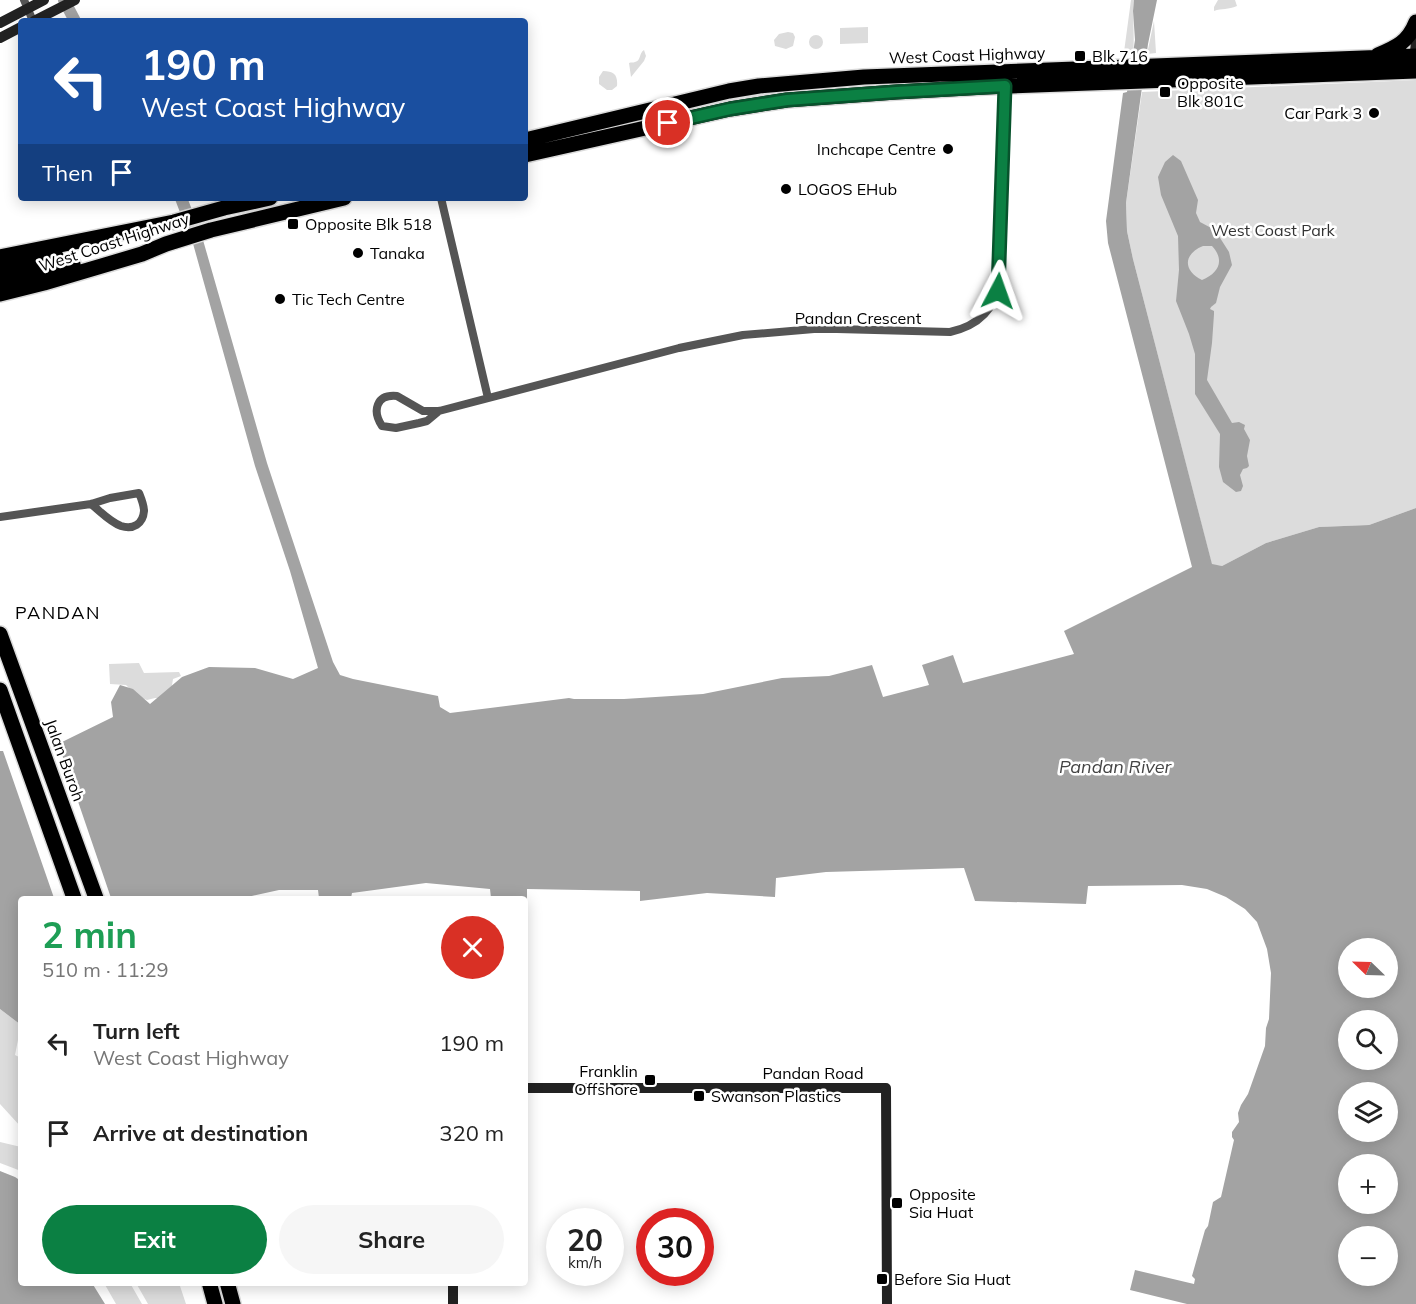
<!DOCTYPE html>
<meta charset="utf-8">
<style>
:root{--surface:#fff;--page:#f6f6f6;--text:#222;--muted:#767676;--accent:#0b8043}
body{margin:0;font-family:Mulish,sans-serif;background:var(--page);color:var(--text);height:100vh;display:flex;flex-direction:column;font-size:22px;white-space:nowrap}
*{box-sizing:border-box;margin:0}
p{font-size:20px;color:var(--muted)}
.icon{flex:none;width:33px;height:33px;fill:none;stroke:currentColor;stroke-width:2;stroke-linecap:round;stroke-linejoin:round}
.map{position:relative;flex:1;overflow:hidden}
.side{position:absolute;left:18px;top:896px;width:510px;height:390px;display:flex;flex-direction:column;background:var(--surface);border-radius:6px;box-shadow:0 3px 15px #0003}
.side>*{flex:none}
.hud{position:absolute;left:18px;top:18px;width:510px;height:183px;border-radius:6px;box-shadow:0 3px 15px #0003;background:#1a4fa0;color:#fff;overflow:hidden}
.needle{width:39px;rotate:293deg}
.buttons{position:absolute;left:1338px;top:938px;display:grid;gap:12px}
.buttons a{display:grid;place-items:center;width:60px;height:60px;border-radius:50%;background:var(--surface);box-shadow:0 3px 15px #0003;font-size:30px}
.speed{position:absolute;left:546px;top:1208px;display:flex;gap:12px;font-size:30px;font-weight:700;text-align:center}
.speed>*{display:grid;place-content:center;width:78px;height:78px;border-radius:50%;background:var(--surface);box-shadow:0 3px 15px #0003;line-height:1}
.speed small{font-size:15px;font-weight:400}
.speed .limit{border:9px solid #d22;background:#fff;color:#111}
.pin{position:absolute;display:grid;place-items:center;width:51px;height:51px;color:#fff;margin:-26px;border:3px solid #fff;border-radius:50%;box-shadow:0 2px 6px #0007}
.me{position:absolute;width:66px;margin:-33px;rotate:4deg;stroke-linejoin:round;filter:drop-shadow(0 0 4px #0008)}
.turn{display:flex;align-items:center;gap:21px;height:126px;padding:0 24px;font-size:27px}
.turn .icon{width:78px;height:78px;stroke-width:2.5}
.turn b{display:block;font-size:42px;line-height:51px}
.then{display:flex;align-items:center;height:57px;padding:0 24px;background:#0003;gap:12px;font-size:22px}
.round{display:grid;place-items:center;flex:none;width:63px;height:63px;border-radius:32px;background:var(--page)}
.overview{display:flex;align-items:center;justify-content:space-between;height:102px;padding:0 24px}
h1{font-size:36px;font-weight:700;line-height:45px;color:#1e9e55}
.cta{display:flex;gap:12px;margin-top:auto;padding:12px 24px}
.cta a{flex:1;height:69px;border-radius:36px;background:var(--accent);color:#fff;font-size:24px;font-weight:700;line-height:69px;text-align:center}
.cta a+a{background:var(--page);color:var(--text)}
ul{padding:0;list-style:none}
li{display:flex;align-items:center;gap:18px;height:90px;padding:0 24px}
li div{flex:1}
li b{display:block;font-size:22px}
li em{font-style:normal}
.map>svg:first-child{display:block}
.green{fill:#dcdcdc}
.water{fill:#a3a3a3;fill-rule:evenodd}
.pier{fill:#fff}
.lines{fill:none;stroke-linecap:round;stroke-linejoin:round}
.river{stroke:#a3a3a3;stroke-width:12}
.highway-casing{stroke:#dbdbdb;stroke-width:18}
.street{stroke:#555;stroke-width:8}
.secondary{stroke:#222;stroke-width:10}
.highway{stroke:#000;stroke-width:15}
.route-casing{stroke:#07532c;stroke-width:15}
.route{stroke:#0b8043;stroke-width:10}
.poi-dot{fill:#000;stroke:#fff;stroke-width:2}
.labels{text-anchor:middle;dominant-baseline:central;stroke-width:5;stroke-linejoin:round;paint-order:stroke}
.street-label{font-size:16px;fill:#000;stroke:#fff}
.poi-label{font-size:16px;fill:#000;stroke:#fff;text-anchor:start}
.park-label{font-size:16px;fill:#333;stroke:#fff}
.neighbourhood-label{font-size:18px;letter-spacing:1.5px;fill:#000;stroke:#fff}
.water-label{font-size:18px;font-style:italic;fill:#444;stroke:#fff}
</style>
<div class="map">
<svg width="1416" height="1304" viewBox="0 0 1416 1304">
<rect width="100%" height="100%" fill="#fff"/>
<path class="green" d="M1131,0H1134C1132,18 1135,36 1133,54L1124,52Z
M1218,0H1235L1237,6C1228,10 1222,8 1214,11V7Z
M1154,21L1156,53L1147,54Z
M868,27V43L840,44V28Z
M788,32L793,33L795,37L793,46L786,49L775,46L774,40L779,34Z
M809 42a7 7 0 1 1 14 0a7 7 0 1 1-14 0Z
M644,50L646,56L644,61L631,77L629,63C631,62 633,63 635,62C641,61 639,53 644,50Z
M603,71C614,71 618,75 617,86L612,90H607L599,84V77Z
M1416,80V508L1369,525L1319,527L1266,543L1222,566L1212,565L1133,259L1127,231L1126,203L1142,92Z
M139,663L144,673L179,672L181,676L173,679L171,691L166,698H155L147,700L137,696L126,685L110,684L109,664Z
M0,1009L21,1025L15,1055L21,1058V1127L0,1104Z
M0,1142L21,1147V1171L0,1163Z
M104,1283H130L142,1304H116Z
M136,1283H179L186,1304H148Z"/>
<path class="water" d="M1134,0H1157L1148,44L1126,203L1127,231L1133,259L1212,564L1222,566L1266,543L1319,527L1369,525L1416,508V1304H1187L1130,1290L1135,1270L1194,1284L1195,1279L1192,1276L1205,1230L1208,1226L1213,1202L1221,1197L1234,1140L1232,1137V1132L1239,1122L1238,1113L1241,1105L1248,1094L1265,1046L1266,1028L1269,1019L1271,973L1267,949L1257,922L1245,909L1226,897L1207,889L1182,885L1088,886L1086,904L975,901L964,868L826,872L776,878L775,897L707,893L640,901V891L527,889V965H525V898H491L490,889L426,883L352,893L351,898H319L318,890H279L243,898H21V1025L0,1009V751H20L62,742L113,717L111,702L120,685L133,689L150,704L182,677L209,667L255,668L293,679L318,668L290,571L255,466L192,240H203L267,463L333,662L340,675L353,679L438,696L440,707L450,713L569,698L574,699H624L703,694L782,678L829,676L872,665L883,697L929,685L922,665L953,655L963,683L1074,654L1064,631L1192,567L1108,243L1106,221L1123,93L1127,92L1135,40L1133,11ZM1348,948H1388V987H1348ZM1348,1020H1388V1059H1348ZM1348,1092H1388V1131H1348ZM1348,1164H1388V1203H1348ZM1348,1236H1388V1275H1348Z
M1173,155L1181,161L1198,200L1196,213L1200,222L1215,230L1229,252L1232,265L1220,287L1216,303L1211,307L1210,309L1214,311V314L1212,343L1207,380L1232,423L1239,422L1245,425L1244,429L1250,440L1247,456L1249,466L1247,468L1243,469L1240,475L1243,486L1241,491L1236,492L1223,482L1219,467L1220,434L1195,394V354L1189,334L1176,301L1179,270L1178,236L1161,195L1158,177L1165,162ZM1203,246H1212C1225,260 1219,273 1202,280C1183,271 1183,254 1203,246Z
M0,1171L15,1177L21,1181V1282L92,1283L105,1304H0Z"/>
<path class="pier" d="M57,740L111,898H54L2,748H20Z"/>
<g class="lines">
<path class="river" d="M64,0L75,21
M181,198L197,240"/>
<g class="highway-casing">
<path id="highway" d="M1378,55C1397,47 1408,42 1416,22
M525,140L729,91L759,86L864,77L1416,56
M525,155L730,109L787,100L896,92L985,87L1416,71
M0,257L174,222L224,208L270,198
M0,269L56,256
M0,282L73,264
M0,294L44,283L142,254L166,244L211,230L344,198
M0,634L96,898
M0,690L74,898
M209,1282L215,1304
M227,1282L233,1304"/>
</g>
<path class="street" d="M24,0L33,21
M441,198L488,398
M439,411L427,421L419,423L396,428L382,426C372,411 376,394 397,396L423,411H439L679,348L743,335L814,329H837L950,332C977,326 995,310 999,282L1005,86
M0,517L91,504L110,498L139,493C141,498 144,505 144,511C143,524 133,530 121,526C110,522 100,511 91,504"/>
<path class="secondary" d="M34,21L75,0
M0,23L44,0
M0,38L21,27
M1414,61L1416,42
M525,1088H886L887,1304
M453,1304V1282"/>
<use href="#highway" class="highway"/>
</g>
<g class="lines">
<g class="route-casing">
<path id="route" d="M668,123L730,109L787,100L896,92L1005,86L998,291"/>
</g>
<use href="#route" class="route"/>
</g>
<g class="poi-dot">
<rect x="1074" y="50" width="12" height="12" rx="3"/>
<rect x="1159" y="86" width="12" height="12" rx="3"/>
<circle cx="1374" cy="113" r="6"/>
<circle cx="948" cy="149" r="6"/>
<circle cx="786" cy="189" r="6"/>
<rect x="287" y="218" width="12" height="12" rx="3"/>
<circle cx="358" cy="253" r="6"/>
<circle cx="280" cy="299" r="6"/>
<rect x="644" y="1074" width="12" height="12" rx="3"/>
<rect x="693" y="1090" width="12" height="12" rx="3"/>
<rect x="891" y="1197" width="12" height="12" rx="3"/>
<rect x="876" y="1273" width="12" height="12" rx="3"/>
</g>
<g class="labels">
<g class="street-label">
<text transform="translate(967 55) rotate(-2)">West Coast Highway</text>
<text transform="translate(114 242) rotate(-18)">West Coast Highway</text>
<text x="858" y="318">Pandan Crescent</text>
<text transform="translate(65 760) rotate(70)">Jalan Buroh</text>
<text x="813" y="1073">Pandan Road</text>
</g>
<g class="poi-label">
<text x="1092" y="56">Blk 716</text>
<text x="1177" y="83">Opposite<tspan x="1177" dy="18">Blk 801C</tspan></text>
<text x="1362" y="113" text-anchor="end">Car Park 3</text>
<text x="936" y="149" text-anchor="end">Inchcape Centre</text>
<text x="798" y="189">LOGOS EHub</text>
<text x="305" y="224">Opposite Blk 518</text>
<text x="370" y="253">Tanaka</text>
<text x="292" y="299">Tic Tech Centre</text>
<text x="638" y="1071" text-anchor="end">Franklin<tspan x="638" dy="18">Offshore</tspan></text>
<text x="711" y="1096">Swanson Plastics</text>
<text x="909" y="1194">Opposite<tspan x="909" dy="18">Sia Huat</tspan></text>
<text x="894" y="1279">Before Sia Huat</text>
</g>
<g class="park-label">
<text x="1273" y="230">West Coast Park</text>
</g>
<g class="neighbourhood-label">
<text x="58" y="612">PANDAN</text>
</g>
<g class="water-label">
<text x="1115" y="766">Pandan River</text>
</g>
</g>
</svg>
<div class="buttons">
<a><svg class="needle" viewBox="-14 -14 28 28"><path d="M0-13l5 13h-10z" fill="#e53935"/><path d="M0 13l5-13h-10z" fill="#767676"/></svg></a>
<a><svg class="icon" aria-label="search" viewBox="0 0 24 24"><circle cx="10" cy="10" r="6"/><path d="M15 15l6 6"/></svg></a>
<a><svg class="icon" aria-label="layers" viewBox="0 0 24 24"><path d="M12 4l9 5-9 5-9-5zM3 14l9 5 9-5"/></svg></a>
<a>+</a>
<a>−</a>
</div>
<div class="speed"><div>20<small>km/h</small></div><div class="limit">30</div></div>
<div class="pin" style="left:668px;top:123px;background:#d93025"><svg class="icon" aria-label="arrive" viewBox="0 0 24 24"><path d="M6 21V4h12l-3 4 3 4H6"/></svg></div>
<svg class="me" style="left:998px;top:291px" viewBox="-20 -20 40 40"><path d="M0-17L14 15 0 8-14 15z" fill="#0b8043" stroke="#fff" stroke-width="4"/></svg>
<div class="hud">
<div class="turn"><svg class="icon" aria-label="left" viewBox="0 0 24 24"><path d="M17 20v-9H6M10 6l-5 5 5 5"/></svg><div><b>190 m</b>West Coast Highway</div></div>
<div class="then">Then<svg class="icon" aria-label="arrive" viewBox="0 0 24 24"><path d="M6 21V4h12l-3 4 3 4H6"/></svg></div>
</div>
<section class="side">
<div class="overview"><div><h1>2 min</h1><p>510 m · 11:29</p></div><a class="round" style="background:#d93025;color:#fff"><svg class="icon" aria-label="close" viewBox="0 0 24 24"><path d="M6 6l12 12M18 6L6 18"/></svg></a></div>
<ul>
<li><svg class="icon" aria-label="left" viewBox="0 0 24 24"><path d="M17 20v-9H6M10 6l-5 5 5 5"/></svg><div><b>Turn left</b><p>West Coast Highway</p></div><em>190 m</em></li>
<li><svg class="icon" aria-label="arrive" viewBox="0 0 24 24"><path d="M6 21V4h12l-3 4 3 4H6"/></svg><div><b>Arrive at destination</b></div><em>320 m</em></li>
</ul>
<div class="cta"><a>Exit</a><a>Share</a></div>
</section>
</div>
